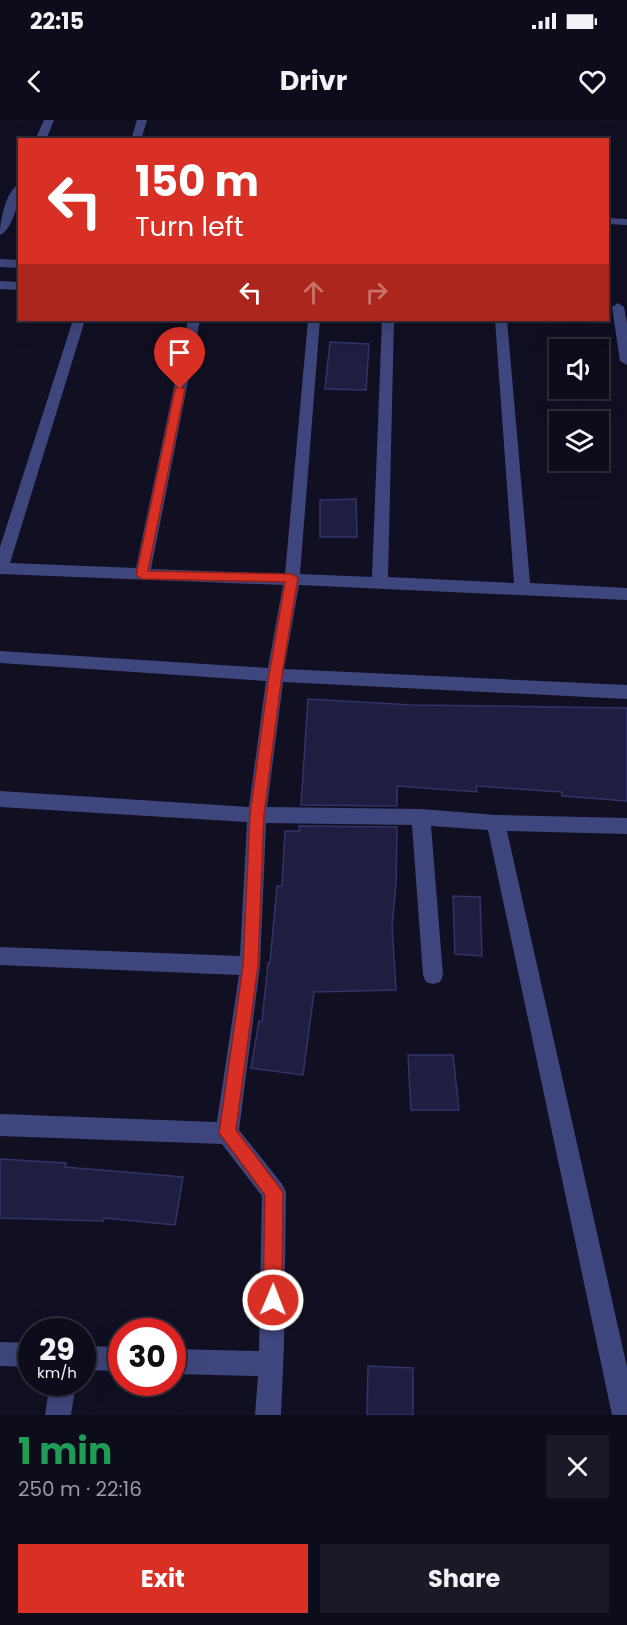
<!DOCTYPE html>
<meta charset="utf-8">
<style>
:root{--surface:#0c0c1a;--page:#1a1a27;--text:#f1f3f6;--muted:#9a9ba2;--line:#2c2c39;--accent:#d93025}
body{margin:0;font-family:Poppins,sans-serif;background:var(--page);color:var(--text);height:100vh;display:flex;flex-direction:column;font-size:22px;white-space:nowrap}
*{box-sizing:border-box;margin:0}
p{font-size:20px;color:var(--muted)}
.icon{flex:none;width:33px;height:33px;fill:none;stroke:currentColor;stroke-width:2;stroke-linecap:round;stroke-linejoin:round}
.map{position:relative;height:1295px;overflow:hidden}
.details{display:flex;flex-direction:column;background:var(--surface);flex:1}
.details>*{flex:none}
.hud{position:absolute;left:18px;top:18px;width:591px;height:183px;border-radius:0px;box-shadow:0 6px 24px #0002,0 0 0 2px var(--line);background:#d93025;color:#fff;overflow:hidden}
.tools{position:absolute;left:549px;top:219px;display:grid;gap:12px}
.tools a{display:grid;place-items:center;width:60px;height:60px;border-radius:0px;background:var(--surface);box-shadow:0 6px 24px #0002,0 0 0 2px var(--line);font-size:30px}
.speed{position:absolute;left:18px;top:1198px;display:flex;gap:12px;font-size:30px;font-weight:700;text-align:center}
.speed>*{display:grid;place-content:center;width:78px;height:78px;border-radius:50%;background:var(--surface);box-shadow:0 6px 24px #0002,0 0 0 2px var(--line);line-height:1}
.speed small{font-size:15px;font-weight:400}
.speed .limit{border:9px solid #d22;background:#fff;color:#111}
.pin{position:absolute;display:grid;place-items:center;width:51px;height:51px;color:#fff;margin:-62px -26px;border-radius:50% 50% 50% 0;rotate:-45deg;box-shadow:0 0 6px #0007}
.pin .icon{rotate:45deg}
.me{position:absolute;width:66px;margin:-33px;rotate:1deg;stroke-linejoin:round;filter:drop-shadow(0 0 4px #0008)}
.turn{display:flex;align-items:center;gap:21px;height:126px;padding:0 18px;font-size:27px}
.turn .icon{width:78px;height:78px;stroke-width:2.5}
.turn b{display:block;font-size:42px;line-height:51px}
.lanes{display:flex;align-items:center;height:57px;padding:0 18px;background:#0003;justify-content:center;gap:30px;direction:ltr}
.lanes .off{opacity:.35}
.round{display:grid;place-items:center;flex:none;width:63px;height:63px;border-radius:0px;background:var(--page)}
.overview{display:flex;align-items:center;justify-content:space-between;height:102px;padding:0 18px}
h1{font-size:36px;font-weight:700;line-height:45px;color:#1e9e55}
.cta{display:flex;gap:12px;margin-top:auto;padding:12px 18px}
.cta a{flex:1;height:69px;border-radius:0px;background:var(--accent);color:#fff;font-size:24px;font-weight:700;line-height:69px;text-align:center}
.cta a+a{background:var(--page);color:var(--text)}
.status{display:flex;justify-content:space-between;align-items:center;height:42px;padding:0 30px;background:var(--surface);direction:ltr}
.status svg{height:16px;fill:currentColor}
header{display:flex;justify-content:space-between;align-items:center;height:78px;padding:0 18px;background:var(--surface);font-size:27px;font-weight:700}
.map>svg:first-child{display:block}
.building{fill:#1f1e41;stroke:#34326b;stroke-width:1.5}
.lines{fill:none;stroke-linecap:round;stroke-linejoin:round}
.minor{fill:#3f467d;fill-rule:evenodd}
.route{fill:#d93025;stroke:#8d1f18;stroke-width:1.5}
</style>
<div class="status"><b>22:15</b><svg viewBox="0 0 49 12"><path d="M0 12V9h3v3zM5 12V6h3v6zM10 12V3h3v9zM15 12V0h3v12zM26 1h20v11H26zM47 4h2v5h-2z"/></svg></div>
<header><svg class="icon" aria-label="back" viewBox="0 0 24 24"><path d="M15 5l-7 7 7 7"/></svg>Drivr<svg class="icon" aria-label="heart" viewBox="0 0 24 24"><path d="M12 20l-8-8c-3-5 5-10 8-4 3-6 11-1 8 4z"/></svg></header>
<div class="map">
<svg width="627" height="1295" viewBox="0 0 627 1295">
<rect width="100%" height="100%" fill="#101022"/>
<path class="building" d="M330,222L369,224L366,270L325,269Z
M356,379L357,417H320V380Z
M308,579L412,585L627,588V681L562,676V672L476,666L477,672L397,666V686L301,685Z
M299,706L397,707L396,765L392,806L396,870L314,872L303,955L251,948L259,901H262L268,843H270L277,766H282L285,711H299Z
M453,776L480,777L482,836L455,834Z
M408,935H453L459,990H411Z
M0,1039L66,1043L65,1047L183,1057L175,1105L104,1098L103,1101L0,1098Z
M368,1246L413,1248V1295H367Z"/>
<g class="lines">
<path class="minor" d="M44,0H54L46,20H35Z
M137,0H147L141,20H131Z
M20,63C20,76 14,109 0,115C0,100 6,70 20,63Z
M608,98L627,99V105L608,104Z
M0,139L20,140V148L0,147Z
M0,161L20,162V170L0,169Z
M618,183L624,187L627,203V245L620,241L612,187Z
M73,200H85L10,443L136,448L188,200H200L151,449L285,454L308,200H320L300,454L372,457L382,200H394L388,457L514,463L495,200H507L530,463L627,468V480L299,465L284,549L627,565V579L283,562L267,687L421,689L496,695L627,698V714L507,711L627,1247V1295H612L488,710L431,706L443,855L440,862L433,864L426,862L423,855L412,705L266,703L260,846L239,1010L282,1064L286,1072L284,1224L281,1295H255L258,1256L172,1254V1229L259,1231L262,1076L222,1024L0,1016V994L217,1002L239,855L0,845V827L240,836L247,702L0,687V671L249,687L266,561L0,543V531L268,548L283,465L0,454V427Z
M0,1222L32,1223V1247L0,1246Z
M82,1226L122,1227V1251L82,1250Z
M50,1263H76L71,1295H45Z"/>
</g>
<path class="route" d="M180,266L185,269L148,451L292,454L298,458L282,555L264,695L258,846L236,1010L283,1072L282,1180L279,1187L273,1190L266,1187L263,1180L265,1075L219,1013L243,846L250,695L269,555L285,462L142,459L136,455L175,269Z"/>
</svg>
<div class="tools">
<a><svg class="icon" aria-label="sound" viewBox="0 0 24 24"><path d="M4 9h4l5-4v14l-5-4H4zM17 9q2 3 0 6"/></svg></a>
<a><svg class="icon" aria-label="layers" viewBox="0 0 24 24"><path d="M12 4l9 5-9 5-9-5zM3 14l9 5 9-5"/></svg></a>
</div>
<div class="speed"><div>29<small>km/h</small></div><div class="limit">30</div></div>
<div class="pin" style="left:180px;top:269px;background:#d93025"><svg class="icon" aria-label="arrive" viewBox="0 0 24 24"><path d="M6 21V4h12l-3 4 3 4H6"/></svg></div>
<svg class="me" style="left:273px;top:1180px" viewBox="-20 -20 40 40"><circle r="17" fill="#d93025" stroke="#fff" stroke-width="3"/><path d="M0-11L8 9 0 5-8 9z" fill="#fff"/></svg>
<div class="hud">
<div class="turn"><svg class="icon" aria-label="left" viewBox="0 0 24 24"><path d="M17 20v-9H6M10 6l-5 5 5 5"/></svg><div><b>150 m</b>Turn left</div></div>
<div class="lanes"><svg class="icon" aria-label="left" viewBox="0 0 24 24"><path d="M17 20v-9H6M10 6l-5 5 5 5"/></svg><svg class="icon off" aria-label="ahead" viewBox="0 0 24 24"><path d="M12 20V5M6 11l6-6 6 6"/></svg><svg class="icon off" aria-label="right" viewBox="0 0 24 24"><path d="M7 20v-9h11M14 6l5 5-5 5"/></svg></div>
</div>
</div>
<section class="details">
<div class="overview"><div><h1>1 min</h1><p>250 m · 22:16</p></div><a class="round"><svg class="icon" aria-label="close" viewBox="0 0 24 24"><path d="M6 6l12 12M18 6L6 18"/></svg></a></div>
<div class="cta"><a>Exit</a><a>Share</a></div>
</section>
